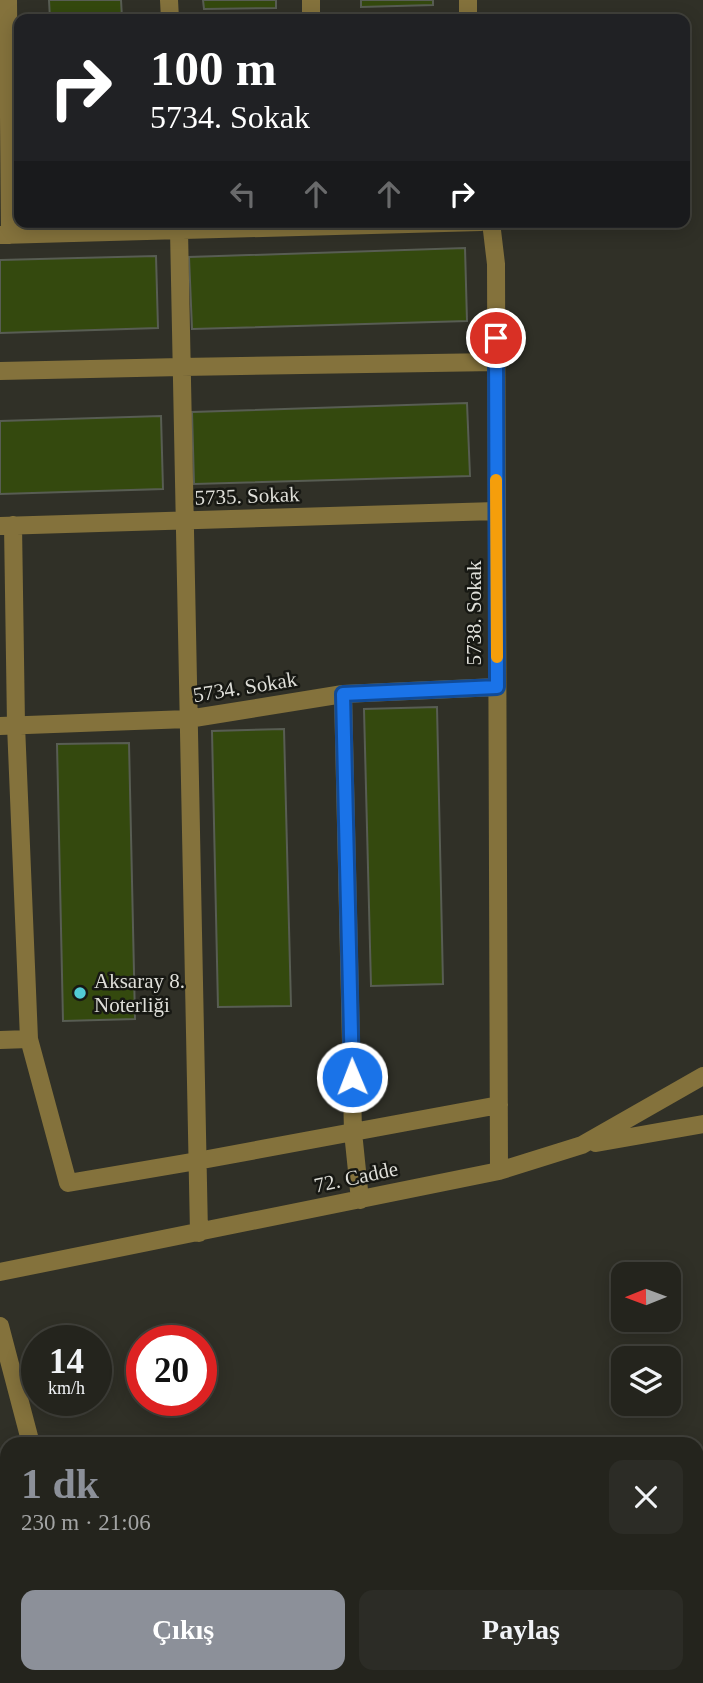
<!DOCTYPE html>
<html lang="tr">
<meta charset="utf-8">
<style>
:root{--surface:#24241d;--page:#2c2c26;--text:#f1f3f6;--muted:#a3a4a4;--line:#41413b;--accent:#8c9099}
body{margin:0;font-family:"Times New Roman",serif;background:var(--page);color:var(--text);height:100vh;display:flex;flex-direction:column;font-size:26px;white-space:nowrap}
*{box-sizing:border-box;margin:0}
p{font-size:23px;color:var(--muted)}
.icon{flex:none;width:38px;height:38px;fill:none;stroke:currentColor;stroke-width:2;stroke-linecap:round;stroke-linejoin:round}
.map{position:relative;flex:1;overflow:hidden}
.sheet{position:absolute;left:0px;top:1437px;width:704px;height:247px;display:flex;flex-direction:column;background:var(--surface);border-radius:21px 21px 0 0;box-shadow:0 4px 18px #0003,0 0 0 2px var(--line)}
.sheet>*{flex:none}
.top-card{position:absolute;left:14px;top:14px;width:676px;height:214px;border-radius:14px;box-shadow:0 4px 18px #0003,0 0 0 2px var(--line);background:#202124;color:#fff;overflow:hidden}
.needle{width:46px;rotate:269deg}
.tools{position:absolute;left:611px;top:1262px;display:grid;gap:14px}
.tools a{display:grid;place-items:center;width:70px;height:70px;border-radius:14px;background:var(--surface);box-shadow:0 4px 18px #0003,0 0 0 2px var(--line);font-size:35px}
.speed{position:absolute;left:21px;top:1325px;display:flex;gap:14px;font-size:35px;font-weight:700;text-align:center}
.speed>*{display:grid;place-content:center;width:91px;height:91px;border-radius:50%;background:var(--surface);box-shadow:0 4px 18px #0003,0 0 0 2px var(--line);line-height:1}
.speed small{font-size:18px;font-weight:400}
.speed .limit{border:10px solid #d22;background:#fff;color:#111}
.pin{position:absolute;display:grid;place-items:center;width:60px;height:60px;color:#fff;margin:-30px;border:4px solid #fff;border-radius:50%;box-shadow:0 2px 7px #0007}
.me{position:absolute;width:77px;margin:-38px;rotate:359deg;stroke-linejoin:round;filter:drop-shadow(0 0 5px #0008)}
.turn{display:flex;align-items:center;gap:24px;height:147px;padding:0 21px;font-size:32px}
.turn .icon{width:91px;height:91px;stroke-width:2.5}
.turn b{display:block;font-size:49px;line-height:60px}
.lanes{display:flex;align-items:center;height:66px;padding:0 21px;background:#0003;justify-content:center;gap:35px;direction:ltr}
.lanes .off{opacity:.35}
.round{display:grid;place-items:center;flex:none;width:74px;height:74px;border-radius:14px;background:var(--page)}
.overview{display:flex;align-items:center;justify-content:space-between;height:119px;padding:0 21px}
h1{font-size:42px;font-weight:800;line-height:52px;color:var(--accent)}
.cta{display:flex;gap:14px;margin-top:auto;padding:14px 21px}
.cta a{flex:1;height:80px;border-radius:14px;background:var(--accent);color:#fff;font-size:28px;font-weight:800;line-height:80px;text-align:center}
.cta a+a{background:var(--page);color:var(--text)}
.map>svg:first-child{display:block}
.building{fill:#34490e;stroke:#585d53;stroke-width:2}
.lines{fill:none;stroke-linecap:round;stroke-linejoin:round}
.minor{stroke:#84723c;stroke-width:18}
.route-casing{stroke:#114b97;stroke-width:18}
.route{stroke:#1a73e8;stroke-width:12}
.slow{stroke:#f59e0b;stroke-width:12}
.poi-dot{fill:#52ccd5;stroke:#171813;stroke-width:2.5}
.labels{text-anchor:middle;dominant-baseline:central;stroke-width:5;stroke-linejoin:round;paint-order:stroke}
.street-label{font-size:21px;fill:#dfdfd9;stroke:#171813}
.poi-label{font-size:21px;fill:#dfdfd9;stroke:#171813;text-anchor:start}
</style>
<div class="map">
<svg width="703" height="1683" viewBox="0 0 703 1683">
<rect width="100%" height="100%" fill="#303027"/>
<path class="building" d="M49,0H121L122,18L50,19Z
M203,0H276V8L204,9Z
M361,0H433V5L361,7Z
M465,248L467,321L192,329L189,257Z
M156,256L158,328L0,333V260Z
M467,403L470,476L194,484L192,412Z
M161,416L163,489L0,494V421Z
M437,707L443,984L371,986L364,709Z
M284,729L291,1006L218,1007L212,731Z
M129,743L135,1019L63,1021L57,744Z"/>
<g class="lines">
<path class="minor" d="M8,0L10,235
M169,0L170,19
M311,0V19
M468,0V19
M491,222L496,264L499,1171
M179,230L199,1233
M0,235L481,222
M0,371L181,367L496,362
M13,525L16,725L29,1039L68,1183L197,1161L499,1105
M0,526L496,511
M343,694L353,1132L360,1200
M0,726L188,719L343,694L497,687
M0,1040L29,1039
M596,1143L703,1124
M0,1272L499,1171L582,1145L703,1076
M0,1326L31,1444
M93,1676L95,1683"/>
</g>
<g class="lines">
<g class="route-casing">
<path id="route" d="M352,1077L343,694L497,687L496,338"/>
</g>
<use href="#route" class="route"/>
<path class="slow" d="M496,480L497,657"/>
</g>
<circle class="poi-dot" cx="80" cy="993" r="7"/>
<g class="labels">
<g class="street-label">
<text transform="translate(247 496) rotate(-2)">5735. Sokak</text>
<text transform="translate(474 613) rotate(-90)">5738. Sokak</text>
<text transform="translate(245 687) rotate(-9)">5734. Sokak</text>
<text transform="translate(356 1177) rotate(-12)">72. Cadde</text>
</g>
<g class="poi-label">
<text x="94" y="981">Aksaray 8.<tspan x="94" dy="24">Noterliği</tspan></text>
</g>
</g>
</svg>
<div class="tools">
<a><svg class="needle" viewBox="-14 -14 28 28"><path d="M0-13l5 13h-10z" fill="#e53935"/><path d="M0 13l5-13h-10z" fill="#a3a4a4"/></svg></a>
<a><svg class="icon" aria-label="layers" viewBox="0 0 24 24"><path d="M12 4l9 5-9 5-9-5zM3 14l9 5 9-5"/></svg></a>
</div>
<div class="speed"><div>14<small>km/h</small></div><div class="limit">20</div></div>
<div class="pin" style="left:496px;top:338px;background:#d93025"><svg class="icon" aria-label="arrive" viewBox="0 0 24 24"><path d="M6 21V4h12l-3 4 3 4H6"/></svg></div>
<svg class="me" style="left:352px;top:1077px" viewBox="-20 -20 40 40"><circle r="17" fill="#1a73e8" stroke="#fff" stroke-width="3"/><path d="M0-11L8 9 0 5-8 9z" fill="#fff"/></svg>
<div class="top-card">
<div class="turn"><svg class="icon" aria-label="right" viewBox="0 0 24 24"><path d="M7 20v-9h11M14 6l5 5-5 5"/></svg><div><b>100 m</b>5734. Sokak</div></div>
<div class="lanes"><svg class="icon off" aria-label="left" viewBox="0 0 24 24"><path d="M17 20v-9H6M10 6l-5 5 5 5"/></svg><svg class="icon off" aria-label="ahead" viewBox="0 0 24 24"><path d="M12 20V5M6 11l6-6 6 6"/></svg><svg class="icon off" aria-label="ahead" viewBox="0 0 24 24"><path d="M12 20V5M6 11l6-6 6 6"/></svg><svg class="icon" aria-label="right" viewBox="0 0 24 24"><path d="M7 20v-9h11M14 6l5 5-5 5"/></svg></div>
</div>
<section class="sheet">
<div class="overview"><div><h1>1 dk</h1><p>230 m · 21:06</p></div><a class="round"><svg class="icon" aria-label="close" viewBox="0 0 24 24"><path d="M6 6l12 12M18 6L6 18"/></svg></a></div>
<div class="cta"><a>Çıkış</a><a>Paylaş</a></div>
</section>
</div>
